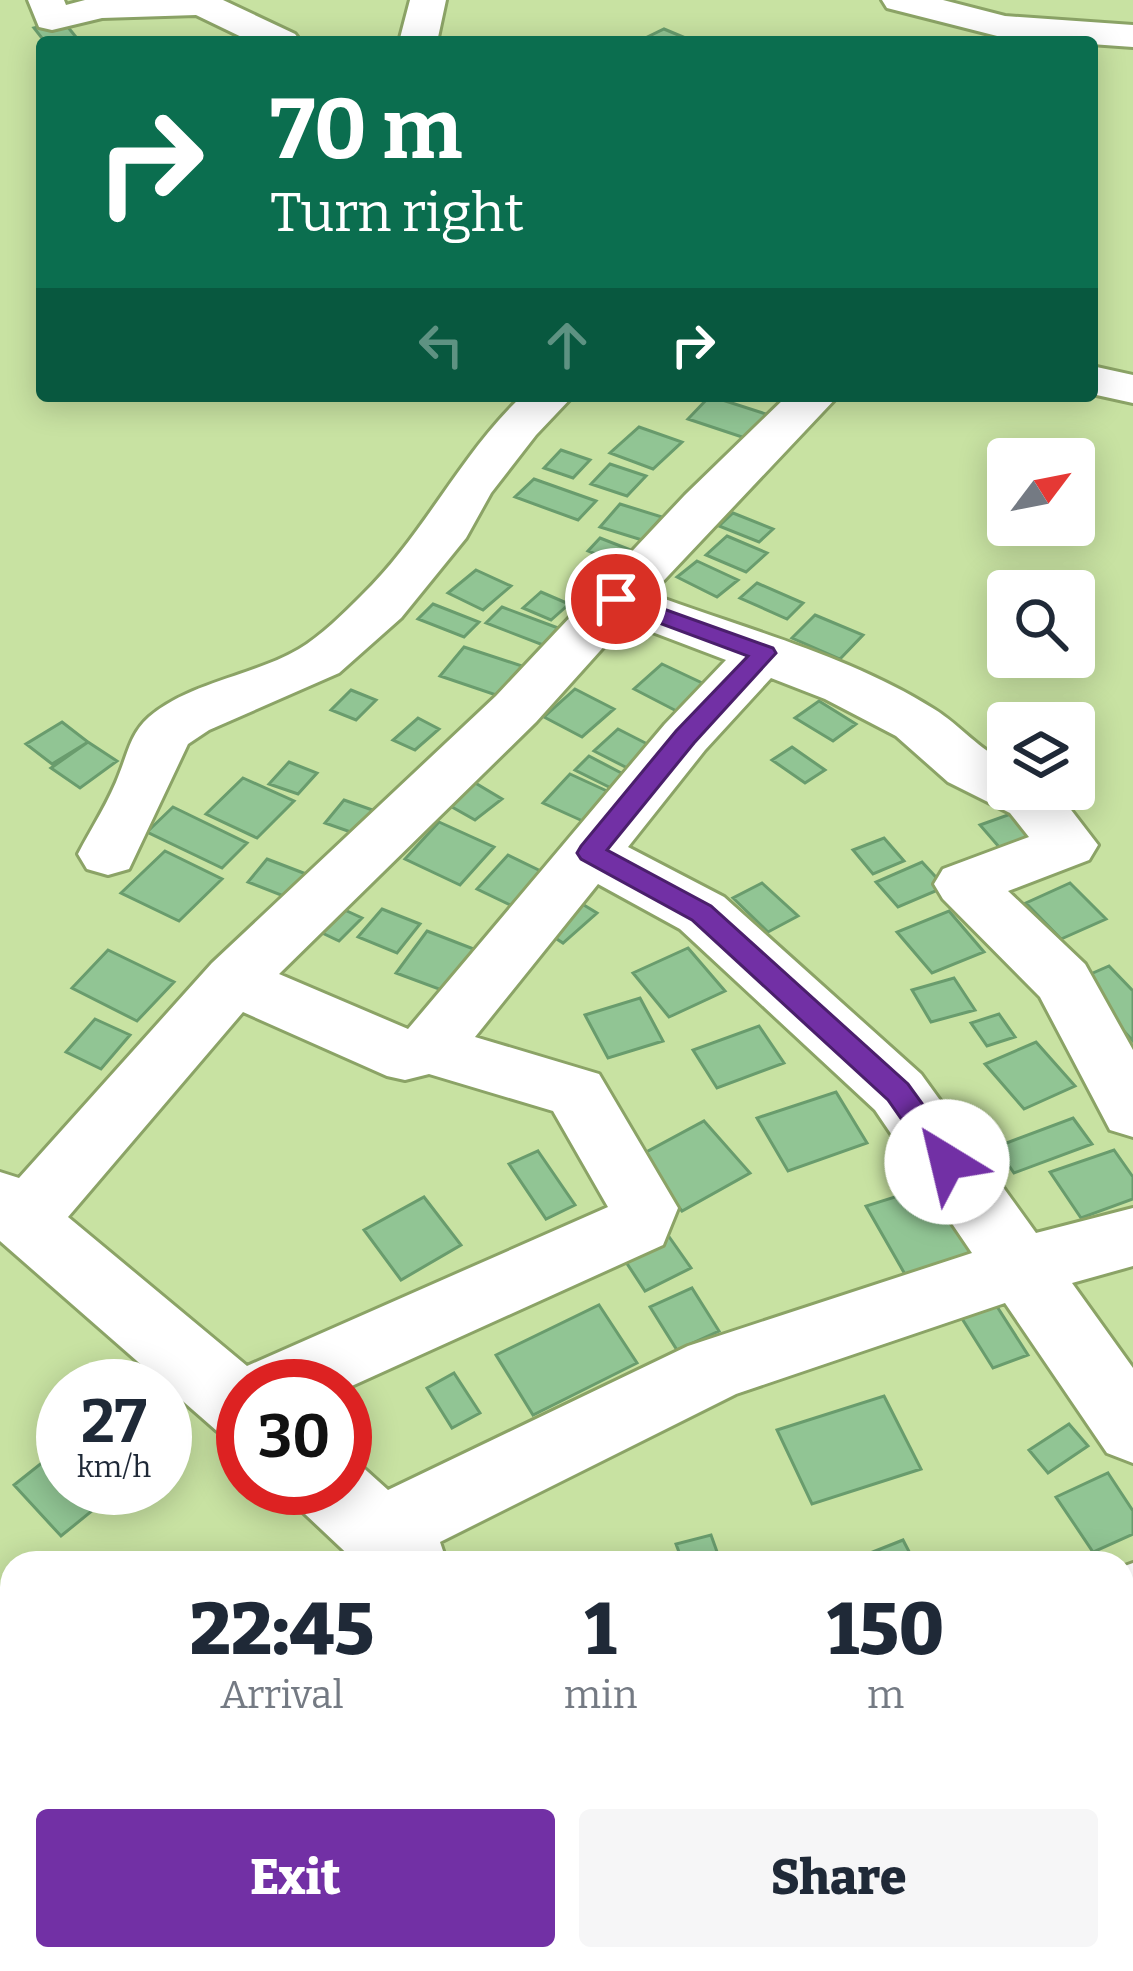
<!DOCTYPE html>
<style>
:root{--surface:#fff;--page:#f6f6f7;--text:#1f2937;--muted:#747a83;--accent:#7230a5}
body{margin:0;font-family:Bitter,serif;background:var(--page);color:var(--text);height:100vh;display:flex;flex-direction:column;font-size:45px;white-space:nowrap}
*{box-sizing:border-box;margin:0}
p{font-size:39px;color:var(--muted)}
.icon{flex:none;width:66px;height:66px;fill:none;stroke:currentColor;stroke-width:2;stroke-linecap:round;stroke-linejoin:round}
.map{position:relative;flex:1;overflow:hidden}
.sheet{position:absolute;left:0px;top:1551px;width:1134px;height:420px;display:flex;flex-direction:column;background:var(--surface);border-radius:36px 36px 0 0;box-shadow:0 6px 30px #0003}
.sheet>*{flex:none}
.banner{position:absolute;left:36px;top:36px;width:1062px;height:366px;border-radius:12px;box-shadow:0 6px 30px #0003;background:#0b6e4f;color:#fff;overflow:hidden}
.needle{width:78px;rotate:58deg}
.fabs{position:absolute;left:987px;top:438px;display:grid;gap:24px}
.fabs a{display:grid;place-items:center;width:108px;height:108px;border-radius:12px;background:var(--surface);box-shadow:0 6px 30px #0003;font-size:60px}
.speed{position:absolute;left:36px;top:1359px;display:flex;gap:24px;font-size:60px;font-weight:700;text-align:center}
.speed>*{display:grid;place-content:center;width:156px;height:156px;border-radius:50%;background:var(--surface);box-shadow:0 6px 30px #0003;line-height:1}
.speed small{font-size:30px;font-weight:400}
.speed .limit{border:18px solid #d22;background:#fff;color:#111}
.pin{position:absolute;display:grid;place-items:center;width:102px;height:102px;color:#fff;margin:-51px;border:6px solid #fff;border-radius:50%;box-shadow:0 3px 12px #0007}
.me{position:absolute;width:132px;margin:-66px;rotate:324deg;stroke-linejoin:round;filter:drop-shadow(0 0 9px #0008)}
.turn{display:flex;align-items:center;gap:42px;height:252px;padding:0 36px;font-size:54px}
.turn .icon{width:156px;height:156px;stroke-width:2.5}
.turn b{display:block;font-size:84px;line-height:102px}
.lanes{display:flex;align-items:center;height:114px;padding:0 36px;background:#0003;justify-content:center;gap:60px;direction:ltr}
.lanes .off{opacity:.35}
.eta{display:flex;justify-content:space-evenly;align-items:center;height:204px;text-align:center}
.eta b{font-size:72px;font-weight:800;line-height:84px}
.cta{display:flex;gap:24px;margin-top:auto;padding:24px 36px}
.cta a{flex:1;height:138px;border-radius:12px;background:var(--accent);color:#fff;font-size:48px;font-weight:800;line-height:138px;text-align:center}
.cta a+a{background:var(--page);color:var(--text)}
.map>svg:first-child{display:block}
.building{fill:#91c594;stroke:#699c6d;stroke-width:3}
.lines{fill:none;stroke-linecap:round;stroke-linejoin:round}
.minor-casing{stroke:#8ba366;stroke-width:6}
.minor{fill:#fff;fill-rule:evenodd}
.route{fill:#7230a5;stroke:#4a1f6b;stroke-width:3}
</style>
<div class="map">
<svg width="1133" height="1971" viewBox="0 0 1133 1971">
<rect width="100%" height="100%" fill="#c8e2a2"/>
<path class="building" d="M63,21L80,42H45L34,28Z
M664,29L695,42H637Z
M710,396L772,416L751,440L688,419Z
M639,427L682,442L653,469L610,453Z
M561,450L590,460L573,478L544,468Z
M610,464L646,476L627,496L591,484Z
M534,479L596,501L578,520L515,497Z
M620,504L662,517L642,540L600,527Z
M733,513L773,529L759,542L719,526Z
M727,536L767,553L746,572L706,555Z
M600,538L636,552L623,565L588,551Z
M697,561L738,580L717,597L677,577Z
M476,570L511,586L483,610L448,593Z
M757,583L803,603L787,619L740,598Z
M541,592L569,604L551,620L523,608Z
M433,604L479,622L464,637L418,619Z
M502,607L558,628L543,645L486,623Z
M815,615L863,635L840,659L792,638Z
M464,647L522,666L499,696L440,676Z
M662,664L719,691L690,718L634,689Z
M575,689L614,709L582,737L544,717Z
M351,690L376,700L356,720L331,710Z
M819,701L856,724L833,741L795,718Z
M418,718L439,729L415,750L393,740Z
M62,722L88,742L52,764L26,744Z
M618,729L663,752L639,774L594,751Z
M88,742L117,761L80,788L51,768Z
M792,747L825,770L805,783L772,760Z
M589,756L627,776L613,789L575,770Z
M289,762L317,773L298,794L269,784Z
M570,774L622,798L596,827L543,803Z
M243,778L294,801L257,838L206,814Z
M472,781L502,799L475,820L445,803Z
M344,800L381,813L362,836L325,823Z
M173,807L247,843L222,868L147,832Z
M1019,811L1045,841L1006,855L980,825Z
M439,822L494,847L460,885L405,859Z
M884,838L904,861L873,874L853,850Z
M165,851L222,879L179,921L121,893Z
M508,855L555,878L525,912L477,889Z
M267,859L306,874L286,897L248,882Z
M922,862L945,887L898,907L876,882Z
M762,883L798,916L768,932L733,898Z
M1070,883L1106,919L1061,939L1026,903Z
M574,899L597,913L563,943L540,928Z
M336,906L362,918L339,941L314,929Z
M382,909L420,924L397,953L358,937Z
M949,911L984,952L932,973L897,932Z
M427,931L484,953L455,995L396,973Z
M688,948L725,991L669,1017L633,973Z
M108,950L174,982L137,1021L72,988Z
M1109,966L1133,991V1041L1077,980Z
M954,978L975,1010L931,1022L912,990Z
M640,998L663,1041L608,1058L585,1015Z
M999,1014L1015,1037L987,1046L971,1023Z
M95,1019L130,1035L101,1069L66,1052Z
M759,1026L784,1063L717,1088L693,1050Z
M1036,1042L1075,1086L1024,1109L985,1064Z
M836,1092L867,1143L788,1171L757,1118Z
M1073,1118L1092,1144L1014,1173L996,1147Z
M704,1121L750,1173L682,1211L637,1157Z
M1114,1150L1133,1177V1199L1081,1218L1050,1172Z
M538,1151L575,1205L546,1219L509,1164Z
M933,1185L982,1267L914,1290L866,1206Z
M424,1197L461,1245L401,1280L364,1230Z
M665,1231L691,1268L645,1291L620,1253Z
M692,1288L719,1331L677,1350L650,1307Z
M599,1305L637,1363L533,1415L496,1355Z
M996,1305L1028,1355L993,1368L961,1317Z
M454,1373L480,1413L452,1428L427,1388Z
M884,1396L921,1469L812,1504L777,1430Z
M1069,1424L1088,1446L1048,1473L1029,1450Z
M63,1446V1488H120L61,1536L14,1485Z
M1108,1473L1133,1511V1534L1093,1552L1056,1497Z
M711,1535L721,1563H683L676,1544Z
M903,1540L915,1563H845Z
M1133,1772V1867L1122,1873V1778Z
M1122,1909L1133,1923V1971H1064L1054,1959H1122Z
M139,1959H199L206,1971H123Z
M303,1959H430L433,1965L424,1971H309Z"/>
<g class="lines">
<g class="minor-casing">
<path id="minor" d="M28,0H64L66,5L85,0H223L295,34L301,42H252L196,15L102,18L52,30L39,27Z
M410,0H446L437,42H399Z
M882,0H943L1005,16L1133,25V47L1005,38L887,8Z
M1092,366L1133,375V403L1092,394Z
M522,396H573L536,435L491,493L466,538L401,618L339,673L209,730L188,744L129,869L108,875L87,869L78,854C92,827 110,800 120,772C128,752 131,733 149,717C190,682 253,676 299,649C321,636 344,613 362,595C424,535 459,456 522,396Z
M787,396H838L651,594C745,629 848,655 934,709C960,725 979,750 1008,763V789H1055L1098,845L1089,860L1008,891L1085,964L1133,1050V1137L1110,1130L1040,997L943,899L934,884L943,869L1029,837L1010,813L948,782L896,736L825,699L771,678L705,750L628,847L724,897L921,1074L1036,1233L1133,1208V1266L1072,1283L1133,1368V1463L1107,1453L1005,1303L736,1394L440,1542L447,1563H357L304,1513L293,1488H345V1458L358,1463L388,1490L688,1346L972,1253L875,1110L680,929L598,884L475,1037L599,1074L678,1208L663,1245L345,1389L243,1386V1441L217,1431L0,1241V1172L19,1178L212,963L496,696L685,495ZM626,622L726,660L665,724L408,1029L279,974L536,722ZM243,1012L387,1076L405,1080L429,1074L553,1111L608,1207L247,1366L68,1217Z
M1133,1563V1639L1122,1643V1567Z
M521,1959H634L629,1971H516Z
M819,1959H918L923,1971H824Z"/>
</g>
<use href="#minor" class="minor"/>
</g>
<path class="route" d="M616,592L773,648L776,653L694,743L607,850L711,906L908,1084L958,1153L962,1162L958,1170H937L888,1100L692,920L581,859L577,853L581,846L676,731L748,656L608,604V594Z"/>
</svg>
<div class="fabs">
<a><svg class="needle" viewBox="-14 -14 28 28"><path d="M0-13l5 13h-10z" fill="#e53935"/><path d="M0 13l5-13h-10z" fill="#747a83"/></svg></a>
<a><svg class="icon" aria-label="search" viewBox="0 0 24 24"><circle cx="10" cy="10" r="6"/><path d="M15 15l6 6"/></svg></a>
<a><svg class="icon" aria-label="layers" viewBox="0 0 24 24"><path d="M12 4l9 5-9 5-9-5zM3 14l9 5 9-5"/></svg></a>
</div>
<div class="speed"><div>27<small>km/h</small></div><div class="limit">30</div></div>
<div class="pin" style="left:616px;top:599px;background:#d93025"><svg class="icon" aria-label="arrive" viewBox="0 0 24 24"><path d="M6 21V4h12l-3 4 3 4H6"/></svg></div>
<svg class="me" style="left:947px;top:1162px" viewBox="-20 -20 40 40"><circle r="19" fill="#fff"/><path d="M0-13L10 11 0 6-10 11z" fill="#7230a5"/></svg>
<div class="banner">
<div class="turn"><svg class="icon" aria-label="right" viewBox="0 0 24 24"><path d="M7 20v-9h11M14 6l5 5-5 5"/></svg><div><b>70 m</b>Turn right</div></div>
<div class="lanes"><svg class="icon off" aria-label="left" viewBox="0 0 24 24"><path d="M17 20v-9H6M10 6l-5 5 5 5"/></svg><svg class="icon off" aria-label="ahead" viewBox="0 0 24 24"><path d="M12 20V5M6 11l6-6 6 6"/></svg><svg class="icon" aria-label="right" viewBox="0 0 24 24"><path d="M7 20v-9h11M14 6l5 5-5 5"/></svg></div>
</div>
<section class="sheet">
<div class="eta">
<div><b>22:45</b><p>Arrival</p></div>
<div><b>1</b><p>min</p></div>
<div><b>150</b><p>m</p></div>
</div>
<div class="cta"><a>Exit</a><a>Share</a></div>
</section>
</div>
